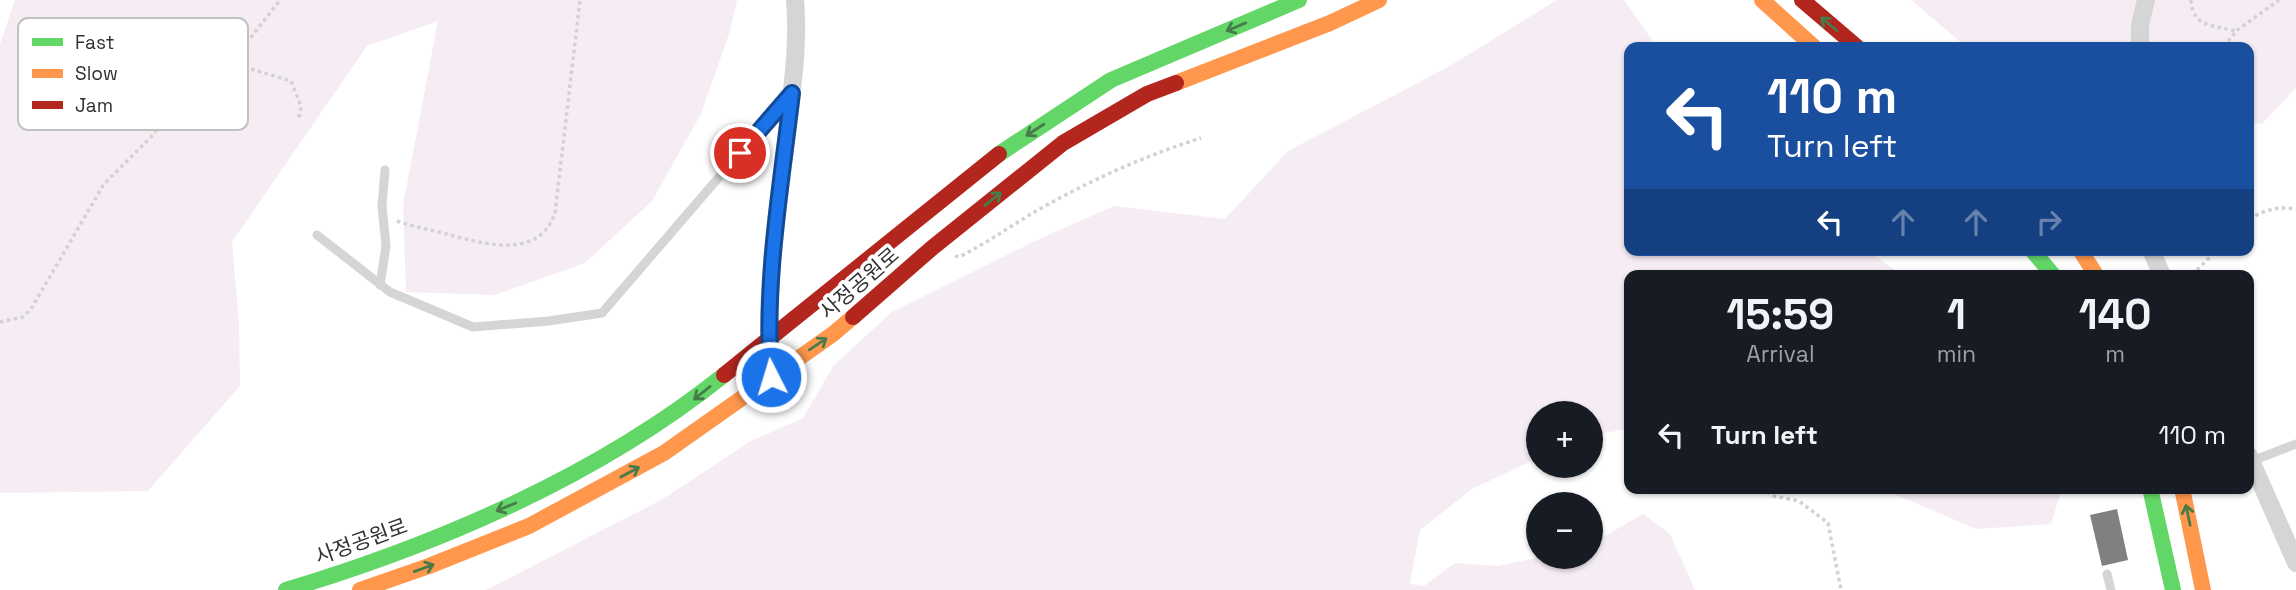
<!DOCTYPE html>
<meta charset="utf-8">
<style>
:root{--surface:#171b24;--page:#20242c;--text:#f1f3f6;--muted:#9ea1a6}
body{margin:0;font-family:"Space Grotesk","Noto Sans KR",sans-serif;background:var(--page);color:var(--text);height:100vh;display:flex;flex-direction:column;font-size:26px;white-space:nowrap}
*{box-sizing:border-box;margin:0}
p{font-size:23px;color:var(--muted)}
.icon{flex:none;width:38px;height:38px;fill:none;stroke:currentColor;stroke-width:2;stroke-linecap:round;stroke-linejoin:round}
.map{position:relative;flex:1;overflow:hidden}
.sheet{position:absolute;left:1624px;top:270px;width:630px;height:224px;display:flex;flex-direction:column;background:var(--surface);border-radius:14px;box-shadow:0 2px 5px #0004}
.sheet>*{flex:none}
.banner{position:absolute;left:1624px;top:42px;width:630px;height:214px;border-radius:14px;box-shadow:0 2px 5px #0004;background:#1a4fa0;color:#fff;overflow:hidden}
.controls{position:absolute;left:1526px;top:401px;display:grid;gap:14px}
.controls a{display:grid;place-items:center;width:77px;height:77px;border-radius:50%;background:var(--surface);box-shadow:0 2px 5px #0004;font-size:35px}
.pin{position:absolute;display:grid;place-items:center;width:60px;height:60px;color:#fff;margin:-30px;border:4px solid #fff;border-radius:50%;box-shadow:0 2px 7px #0007}
.me{position:absolute;width:77px;margin:-38px;rotate:355deg;stroke-linejoin:round;filter:drop-shadow(0 0 5px #0008)}
.turn{display:flex;align-items:center;gap:24px;height:147px;padding:0 28px;font-size:32px}
.turn .icon{width:91px;height:91px;stroke-width:2.5}
.turn b{display:block;font-size:49px;line-height:60px}
.lanes{display:flex;align-items:center;height:66px;padding:0 28px;background:#0003;justify-content:center;gap:35px;direction:ltr}
.lanes .off{opacity:.35}
.eta{display:flex;justify-content:space-evenly;align-items:center;height:119px;text-align:center}
.eta b{font-size:42px;font-weight:700;line-height:49px}
ul{padding:0;list-style:none}
li{display:flex;align-items:center;gap:21px;height:91px;padding:0 28px}
li div{flex:1}
li b{display:block;font-size:26px}
li em{font-style:normal}
.map>svg:first-child{display:block}
.green{fill:#f5edf3}
.building{fill:#808080}
.lines{fill:none;stroke-linecap:round;stroke-linejoin:round}
.path{stroke:#d2d2d2;stroke-width:3.5;stroke-dasharray:3.5 3.5;stroke-linecap:butt}
.lane{stroke:#d5d5d5;stroke-width:9}
.street{stroke:#d5d5d5;stroke-width:18}
.fast{stroke:#63d668;stroke-width:16}
.slow{stroke:#ff974d;stroke-width:16}
.jam{stroke:#b3261e;stroke-width:16}
.oneway{stroke:#487b4a}
.route-casing{stroke:#114b97;stroke-width:18}
.route{stroke:#1a73e8;stroke-width:12}
.labels{text-anchor:middle;dominant-baseline:central;stroke-width:7;stroke-linejoin:round;paint-order:stroke}
.street-label{font-size:21px;fill:#313131;stroke:#fff}
.key{fill:#fff;stroke:#c1c1c1;stroke-width:2}
.key-label{font-size:19px;fill:#313131}
</style>
<div class="map">
<svg width="2296" height="590" viewBox="0 0 2296 590">
<rect width="100%" height="100%" fill="#fff"/>
<path class="green" d="M15,0H737L730,31L701,114L652,201L585,263L495,295L406,292L403,205L438,21L367,46L232,242L239,323L240,386L148,491L0,493V44Z
M1557,0H1624L1657,47H1629V250H1866L1902,275H1629V429L1591,435V413H1538V458L1472,489L1420,530L1410,584L1424,586L1455,563L1497,566L1542,557L1591,556V544L1643,514L1670,534L1695,590H486L661,500L751,441L803,418L834,365L892,312L1035,241L1114,206L1225,219L1288,151L1448,67Z
M1911,0H2296V88L2262,124L2249,122V47H1966Z
M1880,488H2062L2051,524L1976,529Z"/>
<path class="building" d="M2117,509L2128,560L2102,566L2090,515Z"/>
<g class="lines">
<path class="path" d="M2191,0C2193,28 2213,25 2236,31
M25,37L39,54L49,59C59,57 68,48 78,45C114,36 167,61 199,75
M2224,47L2236,31L2279,0
M231,63L291,81L301,106L300,115L296,118
M2249,219C2265,210 2278,206 2296,209
M397,221C414,227 432,230 450,235C485,244 539,260 555,213L580,0
M955,256L959,257C987,243 1012,225 1038,210C1091,180 1144,156 1201,138
M2192,275L2217,250
M0,322L23,317L31,309L104,184L154,134L179,90L198,76L231,63L280,0
M1640,488L1643,492L1670,488
M1761,488L1774,496L1799,501L1828,523L1841,590"/>
<path class="lane" d="M317,235L390,292L473,327L549,321L602,313L788,97
M380,285L386,246L382,206L385,170
M2252,461L2296,444
M2107,574L2111,590"/>
<path class="street" d="M2140,47V25L2146,0
M2151,250L2162,275
M771,377C764,296 777,213 787,133C792,89 799,44 795,0
M2249,456L2296,563"/>
<path class="fast" d="M999,154L1111,80L1299,0
M2032,250L2053,275
M2150,488L2173,590
M286,590C439,544 599,475 724,375"/>
<path class="slow" d="M1762,0L1814,47
M1176,83L1330,23L1379,0
M2080,250L2096,275
M2182,488L2203,590
M360,590L429,566L529,526L664,453L833,334L853,317"/>
<path class="jam" d="M1802,0L1857,47
M853,317L932,248L1063,143L1147,94L1176,83
M724,375L999,154"/>
</g>
<defs><path id="oneway-shaft" d="M-6 0H5M1.5-3L5.5 0L1.5 3" fill="none" stroke-width="1.6" stroke-linecap="round" stroke-linejoin="round" transform="scale(1.75)"/></defs>
<g class="oneway">
<use href="#oneway-shaft" transform="translate(1829 24) rotate(-140)"/>
<use href="#oneway-shaft" transform="translate(1236 27) rotate(157)"/>
<use href="#oneway-shaft" transform="translate(1035 130) rotate(147)"/>
<use href="#oneway-shaft" transform="translate(993 199) rotate(-39)"/>
<use href="#oneway-shaft" transform="translate(818 344) rotate(-34)"/>
<use href="#oneway-shaft" transform="translate(702 393) rotate(141)"/>
<use href="#oneway-shaft" transform="translate(630 472) rotate(-28)"/>
<use href="#oneway-shaft" transform="translate(506 507) rotate(158)"/>
<use href="#oneway-shaft" transform="translate(2188 515) rotate(-102)"/>
<use href="#oneway-shaft" transform="translate(424 568) rotate(-20)"/>
</g>
<g class="lines">
<g class="route-casing">
<path id="route" d="M740,153L792,93C781,186 764,282 771,377"/>
</g>
<use href="#route" class="route"/>
</g>
<g class="labels">
<g class="street-label">
<text transform="translate(859 283) rotate(-41)">사정공원로</text>
<text transform="translate(361 541) rotate(-20)">사정공원로</text>
</g>
</g>
<rect x="18" y="18" width="230" height="112" rx="10" class="key"/>
<rect x="32" y="38" width="31" height="8" fill="#63d668"/>
<rect x="32" y="69" width="31" height="9" fill="#ff974d"/>
<rect x="32" y="101" width="31" height="8" fill="#b3261e"/>
<g class="key-label">
<text x="75" y="49">Fast</text>
<text x="75" y="80">Slow</text>
<text x="75" y="112">Jam</text>
</g>
</svg>
<div class="controls">
<a>+</a>
<a>−</a>
</div>
<div class="pin" style="left:740px;top:153px;background:#d93025"><svg class="icon" aria-label="arrive" viewBox="0 0 24 24"><path d="M6 21V4h12l-3 4 3 4H6"/></svg></div>
<svg class="me" style="left:771px;top:377px" viewBox="-20 -20 40 40"><circle r="17" fill="#1a73e8" stroke="#fff" stroke-width="3"/><path d="M0-11L8 9 0 5-8 9z" fill="#fff"/></svg>
<div class="banner">
<div class="turn"><svg class="icon" aria-label="left" viewBox="0 0 24 24"><path d="M17 20v-9H6M10 6l-5 5 5 5"/></svg><div><b>110 m</b>Turn left</div></div>
<div class="lanes"><svg class="icon" aria-label="left" viewBox="0 0 24 24"><path d="M17 20v-9H6M10 6l-5 5 5 5"/></svg><svg class="icon off" aria-label="ahead" viewBox="0 0 24 24"><path d="M12 20V5M6 11l6-6 6 6"/></svg><svg class="icon off" aria-label="ahead" viewBox="0 0 24 24"><path d="M12 20V5M6 11l6-6 6 6"/></svg><svg class="icon off" aria-label="right" viewBox="0 0 24 24"><path d="M7 20v-9h11M14 6l5 5-5 5"/></svg></div>
</div>
<section class="sheet">
<div class="eta">
<div><b>15:59</b><p>Arrival</p></div>
<div><b>1</b><p>min</p></div>
<div><b>140</b><p>m</p></div>
</div>
<ul>
<li><svg class="icon" aria-label="left" viewBox="0 0 24 24"><path d="M17 20v-9H6M10 6l-5 5 5 5"/></svg><div><b>Turn left</b></div><em>110 m</em></li>
</ul>
</section>
</div>
